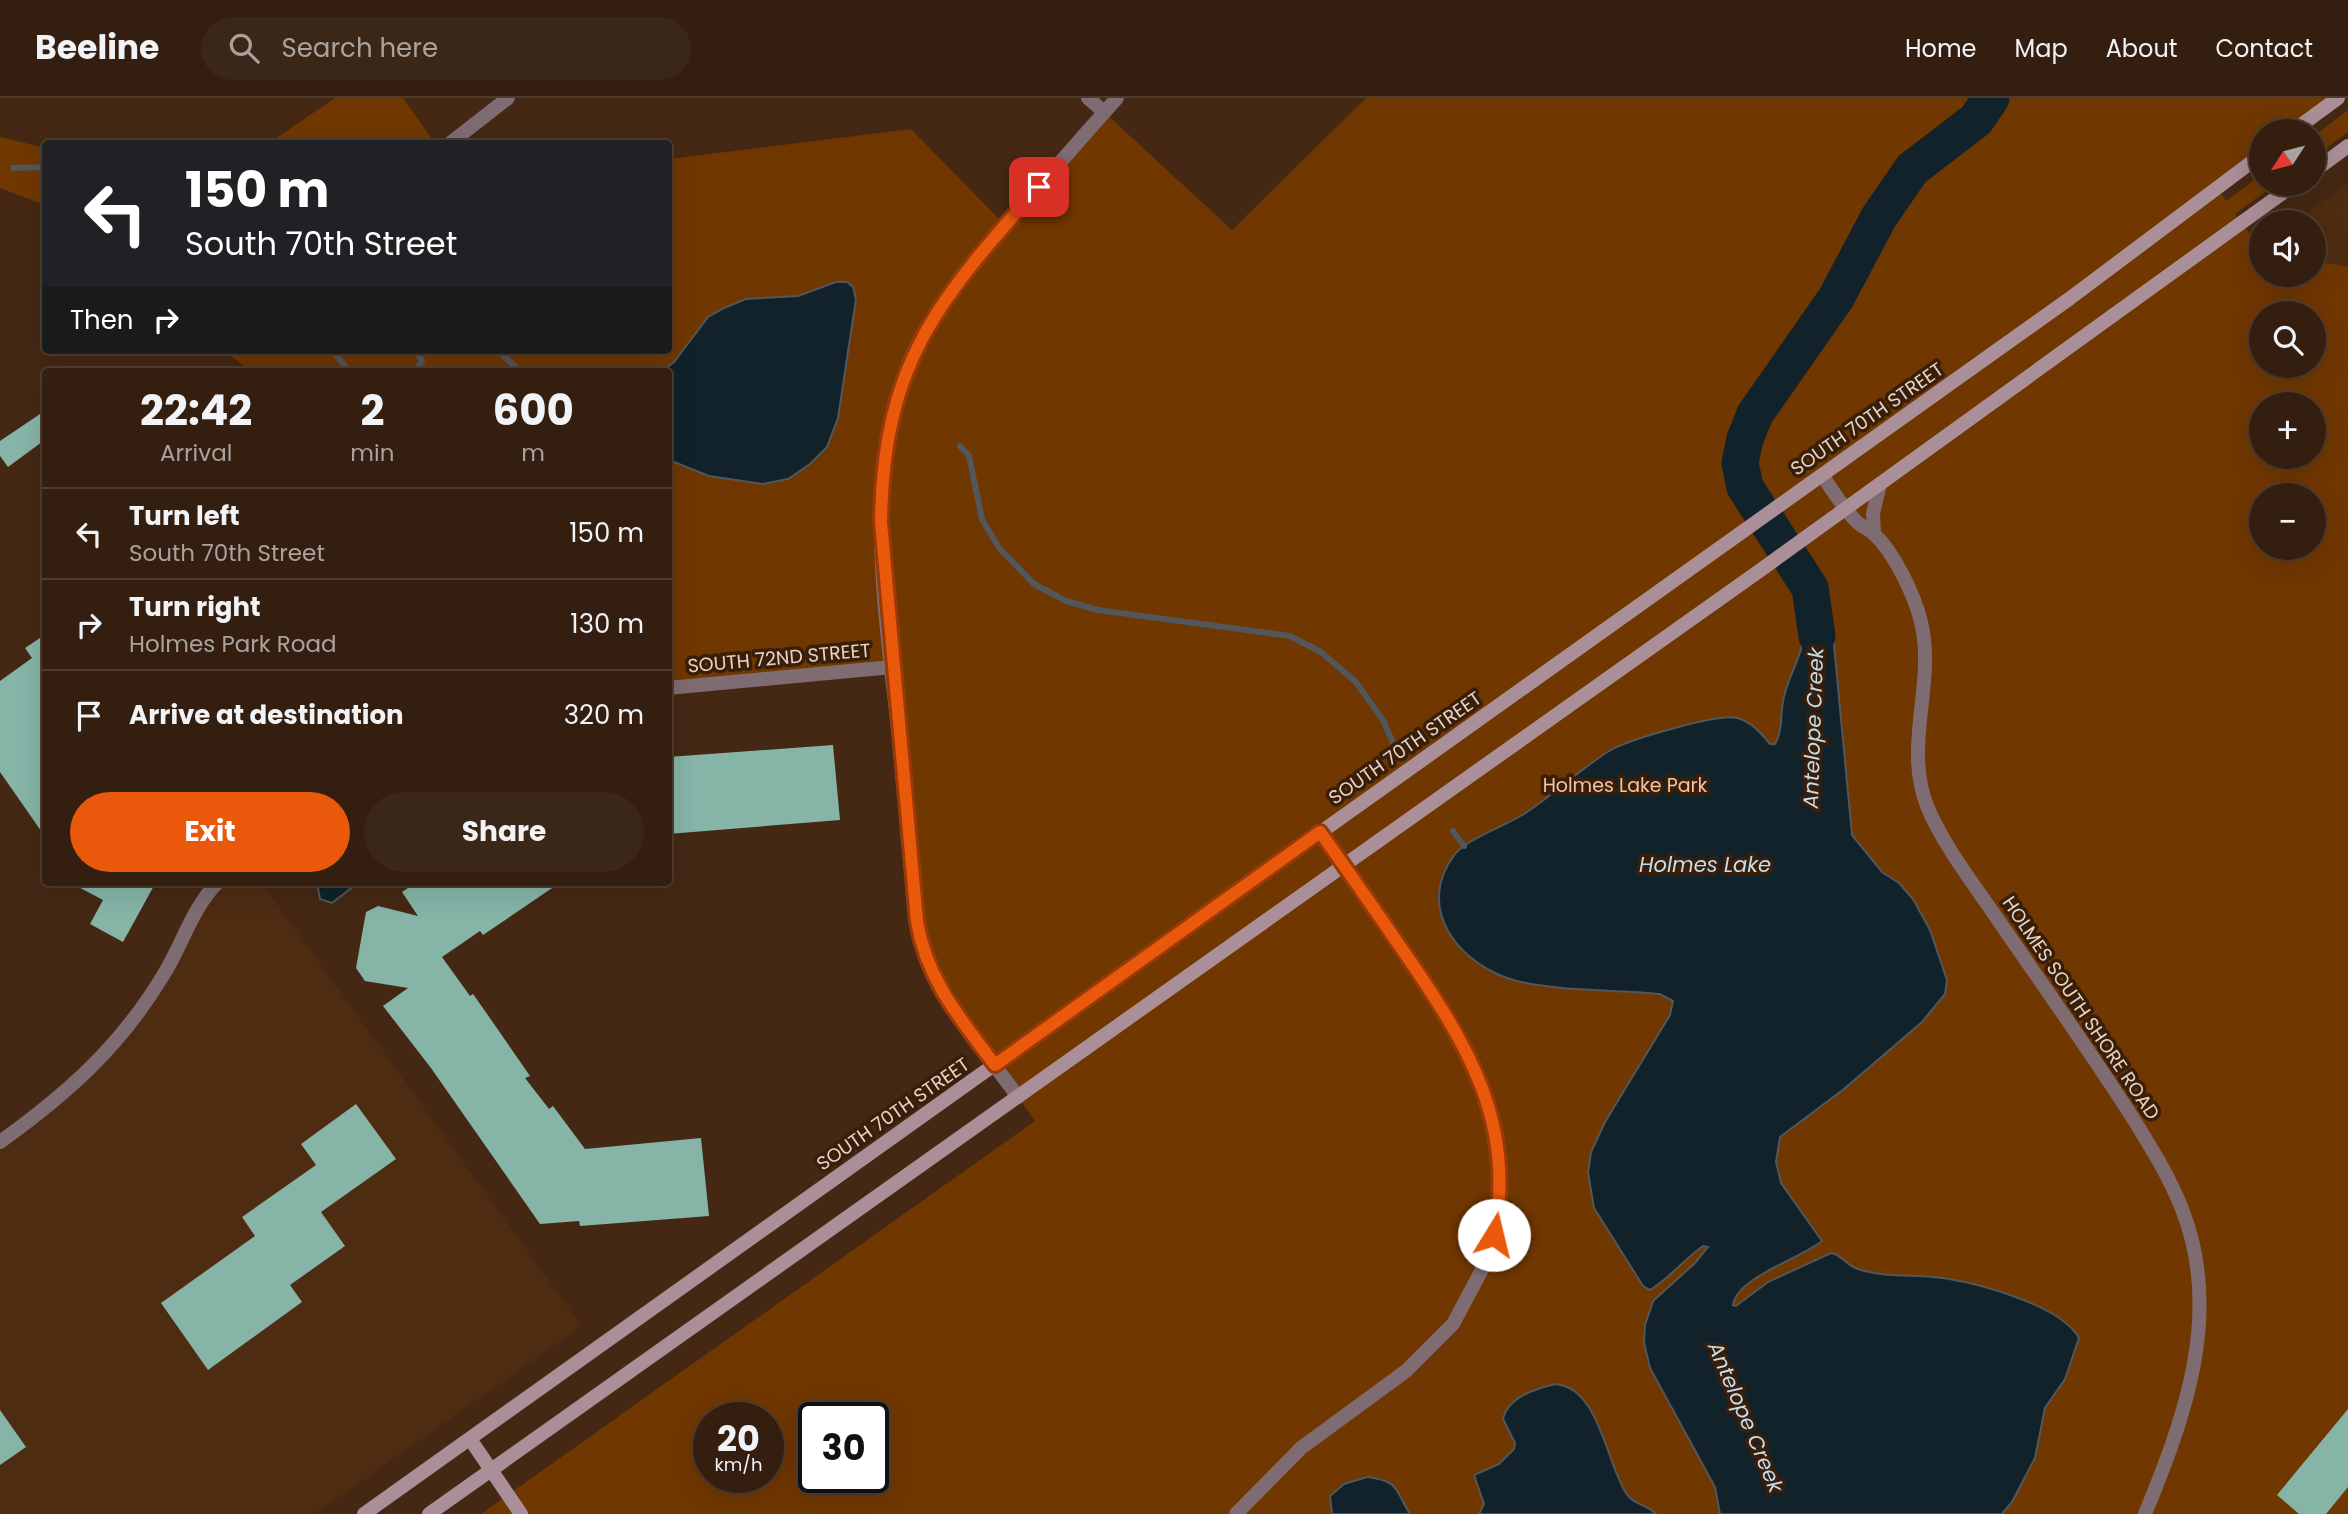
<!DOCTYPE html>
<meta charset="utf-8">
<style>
:root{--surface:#331e0f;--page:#3b2718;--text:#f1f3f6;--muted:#a9a29e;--line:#4e3c2f;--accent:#ea580c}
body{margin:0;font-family:Poppins,sans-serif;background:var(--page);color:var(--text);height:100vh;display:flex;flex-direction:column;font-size:26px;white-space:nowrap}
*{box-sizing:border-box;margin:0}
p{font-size:23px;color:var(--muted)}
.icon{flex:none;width:38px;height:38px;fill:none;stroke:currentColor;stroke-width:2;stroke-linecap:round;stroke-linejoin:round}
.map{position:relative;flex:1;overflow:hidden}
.details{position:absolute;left:42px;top:270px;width:630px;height:518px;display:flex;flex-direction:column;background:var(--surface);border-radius:7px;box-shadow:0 7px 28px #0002,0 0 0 2px var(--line)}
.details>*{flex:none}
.hud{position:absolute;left:42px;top:42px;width:630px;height:214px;border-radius:7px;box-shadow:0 7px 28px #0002,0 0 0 2px var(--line);background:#202124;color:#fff;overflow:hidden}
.needle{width:46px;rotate:234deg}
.tools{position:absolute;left:2249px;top:21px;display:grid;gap:14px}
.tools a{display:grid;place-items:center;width:77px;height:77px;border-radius:50%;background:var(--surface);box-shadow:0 7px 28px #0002,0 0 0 2px var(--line);font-size:35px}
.speed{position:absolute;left:693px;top:1304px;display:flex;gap:14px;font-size:35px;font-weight:700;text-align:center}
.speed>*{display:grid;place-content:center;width:91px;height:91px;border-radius:50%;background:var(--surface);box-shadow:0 7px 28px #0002,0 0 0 2px var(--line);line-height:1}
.speed small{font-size:18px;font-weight:400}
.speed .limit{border:4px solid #111;border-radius:10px;background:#fff;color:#111}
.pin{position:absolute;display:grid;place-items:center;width:60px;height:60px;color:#fff;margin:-30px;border-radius:14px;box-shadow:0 4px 10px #0006}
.me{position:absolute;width:77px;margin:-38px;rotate:9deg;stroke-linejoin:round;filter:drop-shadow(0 0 5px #0008)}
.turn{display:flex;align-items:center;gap:24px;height:147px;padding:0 28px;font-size:32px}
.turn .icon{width:91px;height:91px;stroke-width:2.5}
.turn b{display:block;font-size:49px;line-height:60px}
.then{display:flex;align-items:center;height:66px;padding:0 28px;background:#0003;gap:14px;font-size:26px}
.eta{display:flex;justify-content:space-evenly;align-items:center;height:119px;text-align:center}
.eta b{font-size:42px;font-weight:700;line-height:49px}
.cta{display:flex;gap:14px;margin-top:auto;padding:14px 28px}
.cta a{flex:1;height:80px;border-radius:42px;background:var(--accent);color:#fff;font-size:28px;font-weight:700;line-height:80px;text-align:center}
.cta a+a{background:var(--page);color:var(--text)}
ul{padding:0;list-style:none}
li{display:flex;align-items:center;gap:21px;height:91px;padding:0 28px;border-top:2px solid var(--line)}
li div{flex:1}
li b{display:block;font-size:26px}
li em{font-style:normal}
header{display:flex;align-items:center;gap:42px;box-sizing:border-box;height:98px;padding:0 35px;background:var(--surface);border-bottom:2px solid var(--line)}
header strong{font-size:33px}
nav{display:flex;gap:38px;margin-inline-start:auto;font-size:24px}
.search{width:490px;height:63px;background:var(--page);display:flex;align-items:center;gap:18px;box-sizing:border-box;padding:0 24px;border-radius:38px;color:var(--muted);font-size:26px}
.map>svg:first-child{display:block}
.built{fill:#4e2c12}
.green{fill:#703700;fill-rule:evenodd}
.water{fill:#11222b;stroke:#51575a;stroke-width:2}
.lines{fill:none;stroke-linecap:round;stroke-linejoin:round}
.stream{stroke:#51575a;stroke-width:6}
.river{stroke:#11222b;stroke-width:37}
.building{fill:#86b4a7}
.street{stroke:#7e6c72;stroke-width:14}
.secondary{stroke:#aa8e98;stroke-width:14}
.route-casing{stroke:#983908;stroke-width:18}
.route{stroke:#ea580c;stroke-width:12}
.labels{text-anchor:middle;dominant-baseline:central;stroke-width:7;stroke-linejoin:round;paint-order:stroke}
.street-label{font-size:19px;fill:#e6d4c7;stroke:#391e09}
.park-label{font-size:19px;fill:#f4c4a4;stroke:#391e09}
.water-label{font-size:21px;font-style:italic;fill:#c5deee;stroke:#391e09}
</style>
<header>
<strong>Beeline</strong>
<div class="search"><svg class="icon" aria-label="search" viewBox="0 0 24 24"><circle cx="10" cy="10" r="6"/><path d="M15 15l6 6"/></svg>Search here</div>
<nav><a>Home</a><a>Map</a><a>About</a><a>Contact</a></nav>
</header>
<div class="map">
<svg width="2348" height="1416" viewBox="0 0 2348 1416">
<rect width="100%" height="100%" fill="#442814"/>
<path class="built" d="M2348,85V169L2314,162V124H2294Z
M218,784H261L582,1228L315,1416H0V1044L112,950Z"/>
<path class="green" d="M335,0H403L435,45H269Z
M1366,0H2338L2293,33H2261V57L2217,90L2226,103L2261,77V86H2276L2235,116L2261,151V177H2314V162L2348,169V1416H481L1035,1023L928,870L892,569L669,584L668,273H251L223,252H668L669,61L911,31L1005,127L1104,14L1232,132ZM2261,215H2314V268H2261ZM2261,306H2314V359H2261ZM2261,397H2314V450H2261ZM709,1320H768V1379H709ZM814,1320H873V1379H814Z
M2348,12V34L2314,59V38Z
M0,39L45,50V107L0,90Z"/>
<path class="water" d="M836,184H847L853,189L856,201L838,320L827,349L810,366L788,381L763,386L709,378L669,362L668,273H662L674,264L708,219L724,210L746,201L798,198Z
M1810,490L1818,493L1831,515L1852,737L1882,774L1899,785L1913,801L1930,832L1947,882L1945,896L1922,924L1844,991L1780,1039L1776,1064L1781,1085L1822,1143C1802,1160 1737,1179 1733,1207L1736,1208L1768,1184L1831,1155C1841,1156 1847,1168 1858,1171C1883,1180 1921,1176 1949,1181C1984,1187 2061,1208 2079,1240L2065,1281L2045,1310L2035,1360L2012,1404L2002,1416H1720L1715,1389L1650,1270L1644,1245L1645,1227L1653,1203L1695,1165L1708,1149L1703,1148C1684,1161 1670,1180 1650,1192L1643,1188L1594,1110L1588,1075L1591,1054L1605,1024L1670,917L1673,903L1660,896C1613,891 1563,894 1517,883C1460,868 1413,811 1455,756C1467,741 1505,728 1524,716C1553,697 1579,672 1609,653C1627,642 1719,615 1737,620C1752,624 1761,635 1770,646H1775C1783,632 1780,619 1783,604C1786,580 1802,561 1804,537C1806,519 1800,506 1810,490Z
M317,784H359L332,805L320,801Z
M1555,1286C1599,1289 1606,1364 1626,1395C1633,1407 1647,1406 1656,1416H1479L1484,1406L1474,1377L1499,1366L1514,1351L1515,1345L1503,1321C1508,1299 1535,1291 1555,1286Z
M1367,1379C1400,1383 1395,1392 1410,1416H1332L1330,1398L1344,1386Z"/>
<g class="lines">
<path class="stream" d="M13,70L46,69
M332,252L349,273
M415,252L422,263L415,273
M497,252L520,273
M960,348L969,358L982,421L999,450L1034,486L1066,503L1098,512L1290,538L1321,554L1356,584L1383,622L1394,647
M1453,733L1464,748"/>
<path class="river" d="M1817,538L1810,490L1745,389L1740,365L1745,341L1755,316L1836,200L1879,119L1912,71L1976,22L1991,0"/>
</g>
<path class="building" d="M46,312V341L8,369L0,358V343Z
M46,536V740L0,674V583L32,560L25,550Z
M833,647L840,722L668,736V659Z
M69,784H156L123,844L90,826L103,802Z
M417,784H561L483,837L480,833L442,859L470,898L473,896L485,913L530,978L525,980L549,1011L553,1008L585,1051L701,1040L709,1118L580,1128L579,1123L540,1126L431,970L383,908L408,890L365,883L356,870L366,814L378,808L418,818L402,794Z
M356,1006L396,1061L321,1114L345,1148L290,1187L302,1204L208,1272L161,1205L255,1138L242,1119L316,1067L301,1046Z
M2348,1311V1389L2326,1416H2299L2277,1397Z
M0,1312L26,1349L0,1367Z"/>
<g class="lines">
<path class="street" d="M1088,0L1104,14
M449,46L508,0
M1822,377C1833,393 1843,410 1857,424C1862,429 1869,431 1874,436C1894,454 1915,498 1921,524C1936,586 1903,646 1927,708C1945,751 1977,790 2003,829C2047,893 2092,956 2134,1022C2152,1051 2170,1080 2182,1111C2223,1215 2185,1319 2145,1416
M1874,436L1873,416L1880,386
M668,590L892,569
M1018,999C985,952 938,905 922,850C910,784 907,716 900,650C887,519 857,369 917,247C942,197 979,157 1015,116C1049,77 1083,38 1117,0
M0,1044C68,995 120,949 164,876C183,845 192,810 218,784
M1236,1416L1301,1350L1406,1273L1453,1226L1485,1166L1499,1115L1497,1043L1473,965L1445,914L1320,734"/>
<path class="secondary" d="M2293,33L2338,0
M2314,73L2348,48
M470,1341L521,1416
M364,1416L2069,201L2261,57
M429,1416L1762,471L2295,86"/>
</g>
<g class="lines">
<g class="route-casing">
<path id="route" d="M1039,89C938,202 883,265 881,424L917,823C927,883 960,920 995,967L1320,734C1349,774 1377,815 1406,857C1466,944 1517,1026 1494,1137"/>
</g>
<use href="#route" class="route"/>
</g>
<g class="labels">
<g class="street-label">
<text transform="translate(1867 321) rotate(-35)">SOUTH 70TH STREET</text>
<text transform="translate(779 560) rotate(-5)">SOUTH 72ND STREET</text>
<text transform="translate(1405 650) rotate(-35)">SOUTH 70TH STREET</text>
<text transform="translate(2081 910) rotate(56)">HOLMES SOUTH SHORE ROAD</text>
<text transform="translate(893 1016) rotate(-35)">SOUTH 70TH STREET</text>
</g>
<g class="park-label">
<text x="1625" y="687">Holmes Lake Park</text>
</g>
<g class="water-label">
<text transform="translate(1813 630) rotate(-88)">Antelope Creek</text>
<text x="1705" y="766">Holmes Lake</text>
<text transform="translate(1746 1319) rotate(67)">Antelope Creek</text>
</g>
</g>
</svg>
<div class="tools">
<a><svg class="needle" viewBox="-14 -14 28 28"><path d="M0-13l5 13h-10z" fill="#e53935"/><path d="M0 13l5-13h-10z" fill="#a9a29e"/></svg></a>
<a><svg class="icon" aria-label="sound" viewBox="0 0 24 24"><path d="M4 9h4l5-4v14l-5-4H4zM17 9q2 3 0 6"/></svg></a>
<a><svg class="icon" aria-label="search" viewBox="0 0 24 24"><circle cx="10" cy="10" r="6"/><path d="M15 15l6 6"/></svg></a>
<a>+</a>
<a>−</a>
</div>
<div class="speed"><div>20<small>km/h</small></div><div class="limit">30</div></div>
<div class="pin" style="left:1039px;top:89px;background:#d93025"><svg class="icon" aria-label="arrive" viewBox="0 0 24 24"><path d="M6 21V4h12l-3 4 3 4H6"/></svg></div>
<svg class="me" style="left:1494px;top:1137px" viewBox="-20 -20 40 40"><circle r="19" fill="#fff"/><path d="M0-13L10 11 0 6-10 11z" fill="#ea580c"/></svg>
<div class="hud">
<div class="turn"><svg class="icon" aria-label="left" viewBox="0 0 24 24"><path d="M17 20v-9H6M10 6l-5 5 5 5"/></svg><div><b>150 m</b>South 70th Street</div></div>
<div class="then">Then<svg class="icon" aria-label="right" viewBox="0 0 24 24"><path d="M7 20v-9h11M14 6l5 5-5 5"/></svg></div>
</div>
<section class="details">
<div class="eta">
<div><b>22:42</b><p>Arrival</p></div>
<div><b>2</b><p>min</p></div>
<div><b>600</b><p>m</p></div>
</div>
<ul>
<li><svg class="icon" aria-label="left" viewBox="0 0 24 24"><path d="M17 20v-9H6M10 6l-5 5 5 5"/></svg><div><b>Turn left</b><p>South 70th Street</p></div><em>150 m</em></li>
<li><svg class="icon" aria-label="right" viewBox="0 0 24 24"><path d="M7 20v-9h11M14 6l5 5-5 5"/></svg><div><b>Turn right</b><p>Holmes Park Road</p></div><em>130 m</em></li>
<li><svg class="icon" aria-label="arrive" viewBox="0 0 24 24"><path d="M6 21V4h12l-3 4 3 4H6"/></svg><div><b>Arrive at destination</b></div><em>320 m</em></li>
</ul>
<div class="cta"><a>Exit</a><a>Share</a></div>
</section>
</div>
